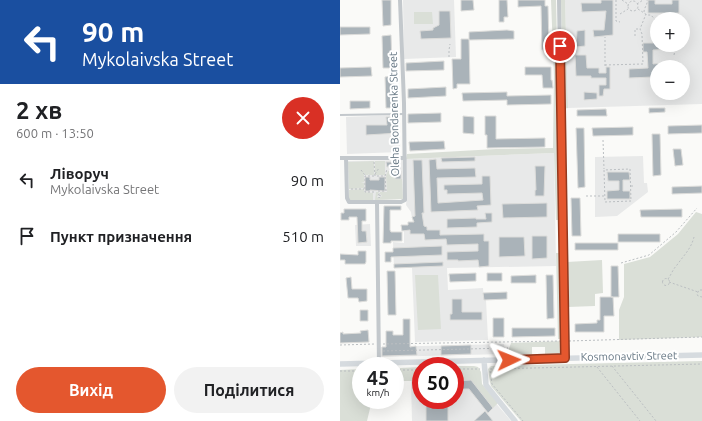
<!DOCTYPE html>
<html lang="uk">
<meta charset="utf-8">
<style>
:root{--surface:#fff;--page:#f2f2f2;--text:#202124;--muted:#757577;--accent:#e4572e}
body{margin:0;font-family:Ubuntu,sans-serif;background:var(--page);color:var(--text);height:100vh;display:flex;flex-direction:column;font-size:15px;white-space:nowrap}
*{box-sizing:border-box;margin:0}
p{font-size:13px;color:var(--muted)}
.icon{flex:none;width:22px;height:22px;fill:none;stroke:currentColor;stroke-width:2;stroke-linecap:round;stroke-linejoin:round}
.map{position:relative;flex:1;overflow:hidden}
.drawer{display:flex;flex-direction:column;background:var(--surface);width:340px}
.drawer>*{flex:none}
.top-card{background:#1a4fa0;color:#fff;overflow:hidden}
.fabs{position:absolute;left:310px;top:12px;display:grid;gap:8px}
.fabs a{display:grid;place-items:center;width:40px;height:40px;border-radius:50%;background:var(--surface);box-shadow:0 4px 16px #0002;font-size:20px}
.speed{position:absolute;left:12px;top:357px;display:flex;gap:8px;font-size:20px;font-weight:700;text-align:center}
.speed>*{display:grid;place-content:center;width:52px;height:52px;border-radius:50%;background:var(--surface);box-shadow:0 4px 16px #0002;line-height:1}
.speed small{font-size:10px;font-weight:400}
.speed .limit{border:6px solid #d22;background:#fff;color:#111}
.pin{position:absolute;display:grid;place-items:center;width:34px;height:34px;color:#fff;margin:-17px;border:2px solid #fff;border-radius:50%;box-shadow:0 1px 4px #0007}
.me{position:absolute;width:44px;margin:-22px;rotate:88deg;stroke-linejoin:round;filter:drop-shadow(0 0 3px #0008)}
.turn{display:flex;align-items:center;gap:14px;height:84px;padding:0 16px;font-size:18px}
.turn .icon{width:52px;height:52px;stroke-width:2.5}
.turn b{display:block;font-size:28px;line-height:34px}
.round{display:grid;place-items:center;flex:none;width:42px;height:42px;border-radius:21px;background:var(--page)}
.head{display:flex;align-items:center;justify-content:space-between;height:68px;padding:0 16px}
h1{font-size:24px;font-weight:600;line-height:30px}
.button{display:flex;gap:8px;margin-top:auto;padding:8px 16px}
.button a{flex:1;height:46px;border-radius:24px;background:var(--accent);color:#fff;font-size:16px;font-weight:600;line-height:46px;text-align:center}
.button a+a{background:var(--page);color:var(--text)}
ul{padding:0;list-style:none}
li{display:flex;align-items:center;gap:12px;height:56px;padding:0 16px}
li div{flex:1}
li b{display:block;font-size:15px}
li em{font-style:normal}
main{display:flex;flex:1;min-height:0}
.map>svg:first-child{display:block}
.built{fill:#e8e9e9;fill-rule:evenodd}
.green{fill:#dadfd7}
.building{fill:#aab3b9;stroke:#dcdcda}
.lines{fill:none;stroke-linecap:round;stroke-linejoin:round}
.path{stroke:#bbbfc2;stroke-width:1;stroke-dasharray:2 2;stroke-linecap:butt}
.lane{stroke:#c3c8cc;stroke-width:2}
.street{stroke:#c3c8cc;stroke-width:4}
.secondary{stroke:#d6dbdf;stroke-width:5.5}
.route-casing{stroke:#94391e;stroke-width:10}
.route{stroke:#e4572e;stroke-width:7}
.labels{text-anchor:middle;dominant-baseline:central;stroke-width:4;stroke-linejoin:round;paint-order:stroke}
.street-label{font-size:11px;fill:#657683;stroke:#fff}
</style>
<main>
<section class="drawer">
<div class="top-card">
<div class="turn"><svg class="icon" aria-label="left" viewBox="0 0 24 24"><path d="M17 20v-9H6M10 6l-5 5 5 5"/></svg><div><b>90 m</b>Mykolaivska Street</div></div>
</div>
<div class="head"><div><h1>2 хв</h1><p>600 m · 13:50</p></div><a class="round" style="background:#d93025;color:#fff"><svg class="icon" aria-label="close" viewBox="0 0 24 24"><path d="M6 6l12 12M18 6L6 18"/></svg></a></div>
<ul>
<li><svg class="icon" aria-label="left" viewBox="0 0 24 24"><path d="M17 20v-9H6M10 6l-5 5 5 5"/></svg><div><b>Ліворуч</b><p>Mykolaivska Street</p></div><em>90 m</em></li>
<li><svg class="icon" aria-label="arrive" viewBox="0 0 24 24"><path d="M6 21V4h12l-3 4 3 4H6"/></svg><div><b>Пункт призначення</b></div><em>510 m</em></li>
</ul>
<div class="button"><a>Вихід</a><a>Поділитися</a></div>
</section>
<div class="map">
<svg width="362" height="421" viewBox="0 0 362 421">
<rect width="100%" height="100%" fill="#fafaf8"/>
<path class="built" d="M63,0H114L116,57L64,59Z
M225,0H362V104L228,108ZM317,19H343V45H317ZM317,67H343V93H317Z
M59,115L60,152L7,154L6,117Z
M214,153L216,266L107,268L108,290L143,288L144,300H146L148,340L75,342L72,268H54L53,242L64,243V231L74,230L71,212L66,205L67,196L66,159Z
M303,156L304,183H307L308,192L277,216L255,217V157Z
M62,160L63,199L10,201L8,161Z
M30,224L31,246H16L15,225Z
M164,344L165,354L41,357V347Z
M115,379H135L171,421H72L71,381H81V400H115Z"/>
<path class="green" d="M211,0H216L221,218L220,220H216L214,153L66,159L67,154L156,149L213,148L214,76Z
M221,0H225L228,108L223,109Z
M74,12H92L93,24H74Z
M34,161V175H29V174L28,175H25L24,172V182H21L24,183V188L9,189L8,162Z
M35,161H45V175H35Z
M48,171H55V179H62L63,199L35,200L36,192H39L37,197L39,198L42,196L40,194V192H47L46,175Z
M24,189V192L33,193V200H10L9,199V190Z
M356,212L362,214V337L279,340V310L284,297V264L310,257L338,234Z
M216,253H219L221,256L222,339H218Z
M262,260L263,293L255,294V306L228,307L227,262Z
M75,275H98L101,329L78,330Z
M222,341L220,353L205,354V347H192V354H167L171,343Z
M362,361V421H181L151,386L150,382L148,369L151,366Z
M115,366H134L138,367L141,372L142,384L158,403L153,408L131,380L115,381Z
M81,367V381H60V368Z
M21,369V400H32L27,421H0V370Z"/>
<path class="building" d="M42,0H51V25L43,26Z
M121,0H133L134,10L121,11Z
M159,0H167L168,17H164V22H159Z
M178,0H205V6H208L209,49L202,50L201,6L178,7Z
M261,0H273V35L254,37L253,30H264L266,11L242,12L241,3H261Z
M308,0H315V4H332V0H339V13H308Z
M99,11H110L111,38L81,39L80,31L93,30V28L99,25Z
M0,27H30V34L0,35Z
M167,30L174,31V39L129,40V32Z
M245,30V46L236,47L237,31Z
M51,35L52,68H43L42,36Z
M121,39H129L130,84H117V88L113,89L112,59H121Z
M313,40H317V45H333V49L313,50V64L339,62V67H317V72H313V77L289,78V69L308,68L307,52H303V43H313Z
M235,55H246L247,68H259V73H266V67H270V89H264L263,96H259V85H266V78H251V76H236Z
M104,61V70L66,71V63Z
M31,67L32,76L0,77V68Z
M185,67H211V80H212L213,88H203L202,75H185Z
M53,76L54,108H46L45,77Z
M106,87V96L68,98V89Z
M167,92V96L211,95V104L167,105V100L123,101L122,93Z
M244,92L257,93V99L244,100Z
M10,101H30V108L10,109Z
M309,108H325V112L309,113Z
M266,109L267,116H237V110Z
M101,113V122L68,123V114Z
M123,116L134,117V134L123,133Z
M145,116H156V139L205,138V147L147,148V135H145Z
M46,117H59V133L26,135V125H47Z
M362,125V133L328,134V126Z
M293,127V135L253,136L252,128Z
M236,128H244L245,187L238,188Z
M312,134H320L321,175L313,176Z
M104,141L105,149L70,151L69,142Z
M333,149H341L343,165L335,166Z
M135,157V161L102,162L101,158Z
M96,159L97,169L135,168L136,177L97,178L98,203L143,200L142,193L107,194V190H104V185L142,184V176H150L151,205L137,206L138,210L91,212L89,160Z
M73,160H82L84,213H82L84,226L87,227V230H100V235L144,234V241H149V266L139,267L138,260L118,261V260H107V252L138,251V244L107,245L106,239L85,240L84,234H70V230L62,231L61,225H68V222H74L72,217L75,216Z
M46,162H58V171H61V179H55V167H47Z
M195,166H205L204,196H195V190H196Z
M267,172H289L290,180H283V191H290V199H267V191L279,190V181H268Z
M25,177H30V180H39V177H45V191L30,190V191H25Z
M362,186V193L332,194V187Z
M231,198H240L241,236H232Z
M207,203V217L163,218L162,204Z
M61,206V210H50V230L51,232H62V241H51V243H43L44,206Z
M4,209H26V221H22V231H26L27,242L18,243L17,217H9V220H1V213H4Z
M342,209V217H301L300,210Z
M145,213H152V222L137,223V227L107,228V219L136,218V219H146Z
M278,234H320V242H278Z
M192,236H207V258L192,259Z
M159,237H184L185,256L159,257Z
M235,243H278V250H235Z
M102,246V255L51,257V262H45V252H53V248Z
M18,251H26V262L25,264H5V260H0V254L18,255Z
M103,262V266L54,268V264Z
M271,266H278L279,297H271Z
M47,271H55L56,315H48Z
M136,273V281L110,282L109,274Z
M147,273H162V281H147Z
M196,275V283H171V276Z
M206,275H213L214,318L207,319Z
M11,277L12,289H27V301L19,302L18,298H8L6,278Z
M167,292V299L144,300L143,293Z
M260,297H273L274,316H264V332H235V324L257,323V320H260Z
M112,299H122V312H142V320H110V314H112Z
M20,310H28V321H20Z
M153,318H164V337H153Z
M63,319H70V347L76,346L77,355L42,356V347H46V331H53V335H63Z
M172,328H215V336L172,337Z
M28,330L29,342L0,343V333L3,332V334L21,333L20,331Z
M131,345V354L101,355V346Z
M131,380L153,408L148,413L129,389H115V381Z
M86,404H108V421H86Z
M145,411L153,421H134Z"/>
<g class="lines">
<path class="path" d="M276,0V21L280,22
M282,0L288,4
M288 6a5 5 0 1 1 10 0a5 5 0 1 1-10 0Z
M297,4L303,0
M298,9L307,15H311L317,22
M304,12C304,7 308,5 307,0
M280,14L288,9
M295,36V29H300
M334,55L336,45
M109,57V50L110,44
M265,65L303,64L302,34L300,29L306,14
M265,66V37
M263,140L264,169
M34,162L35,176H45L47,169
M290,169L291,201L265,202L264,170Z
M21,170L25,175
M35,174L39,168
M291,186H295
M11,189H24
M38,191H46L45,176
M34,192H25V176H35
M39,195L41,196L39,198L38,196L40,192
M246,196H265
M281,263L309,255L336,232L357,208
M322.5 282a3.5 3.5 0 1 1 7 0a3.5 3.5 0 1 1-7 0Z
M328,279C331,275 333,269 337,265C344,255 351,249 354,237
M329,282L358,292
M362,290H359L357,294L358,296L362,297
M229,341L362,337
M43,344L221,341
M0,345L35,344
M43,351L168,348
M272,366L316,421
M257,367L300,421
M115,369H140
M150,369L362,364
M55,370H81
M0,371H21
M150,371L152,384L183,421"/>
<path class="lane" d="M0,115L64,114"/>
<path class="street" d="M219,0L225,358
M0,158H64
M6,158L7,198L9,202H61L65,200L64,103L60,0
M37,203L39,364"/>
<path class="secondary" d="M144,360L146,385L175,421
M0,364L362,355"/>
</g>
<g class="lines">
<g class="route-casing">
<path id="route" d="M169,360L225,358L220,46"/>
</g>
<use href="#route" class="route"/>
</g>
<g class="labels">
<g class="street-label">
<text transform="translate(54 114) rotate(-91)">Oleha Bondarenka Street</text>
<text transform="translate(289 356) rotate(-1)">Kosmonavtiv Street</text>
</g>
</g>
</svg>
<div class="fabs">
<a>+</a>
<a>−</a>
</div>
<div class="speed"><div>45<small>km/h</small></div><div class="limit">50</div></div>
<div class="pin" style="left:220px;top:46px;background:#d93025"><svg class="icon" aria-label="arrive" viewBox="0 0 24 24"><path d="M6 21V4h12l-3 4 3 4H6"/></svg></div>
<svg class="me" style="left:169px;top:360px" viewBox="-20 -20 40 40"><path d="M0-17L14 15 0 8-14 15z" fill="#e4572e" stroke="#fff" stroke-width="4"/></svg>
</div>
</main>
